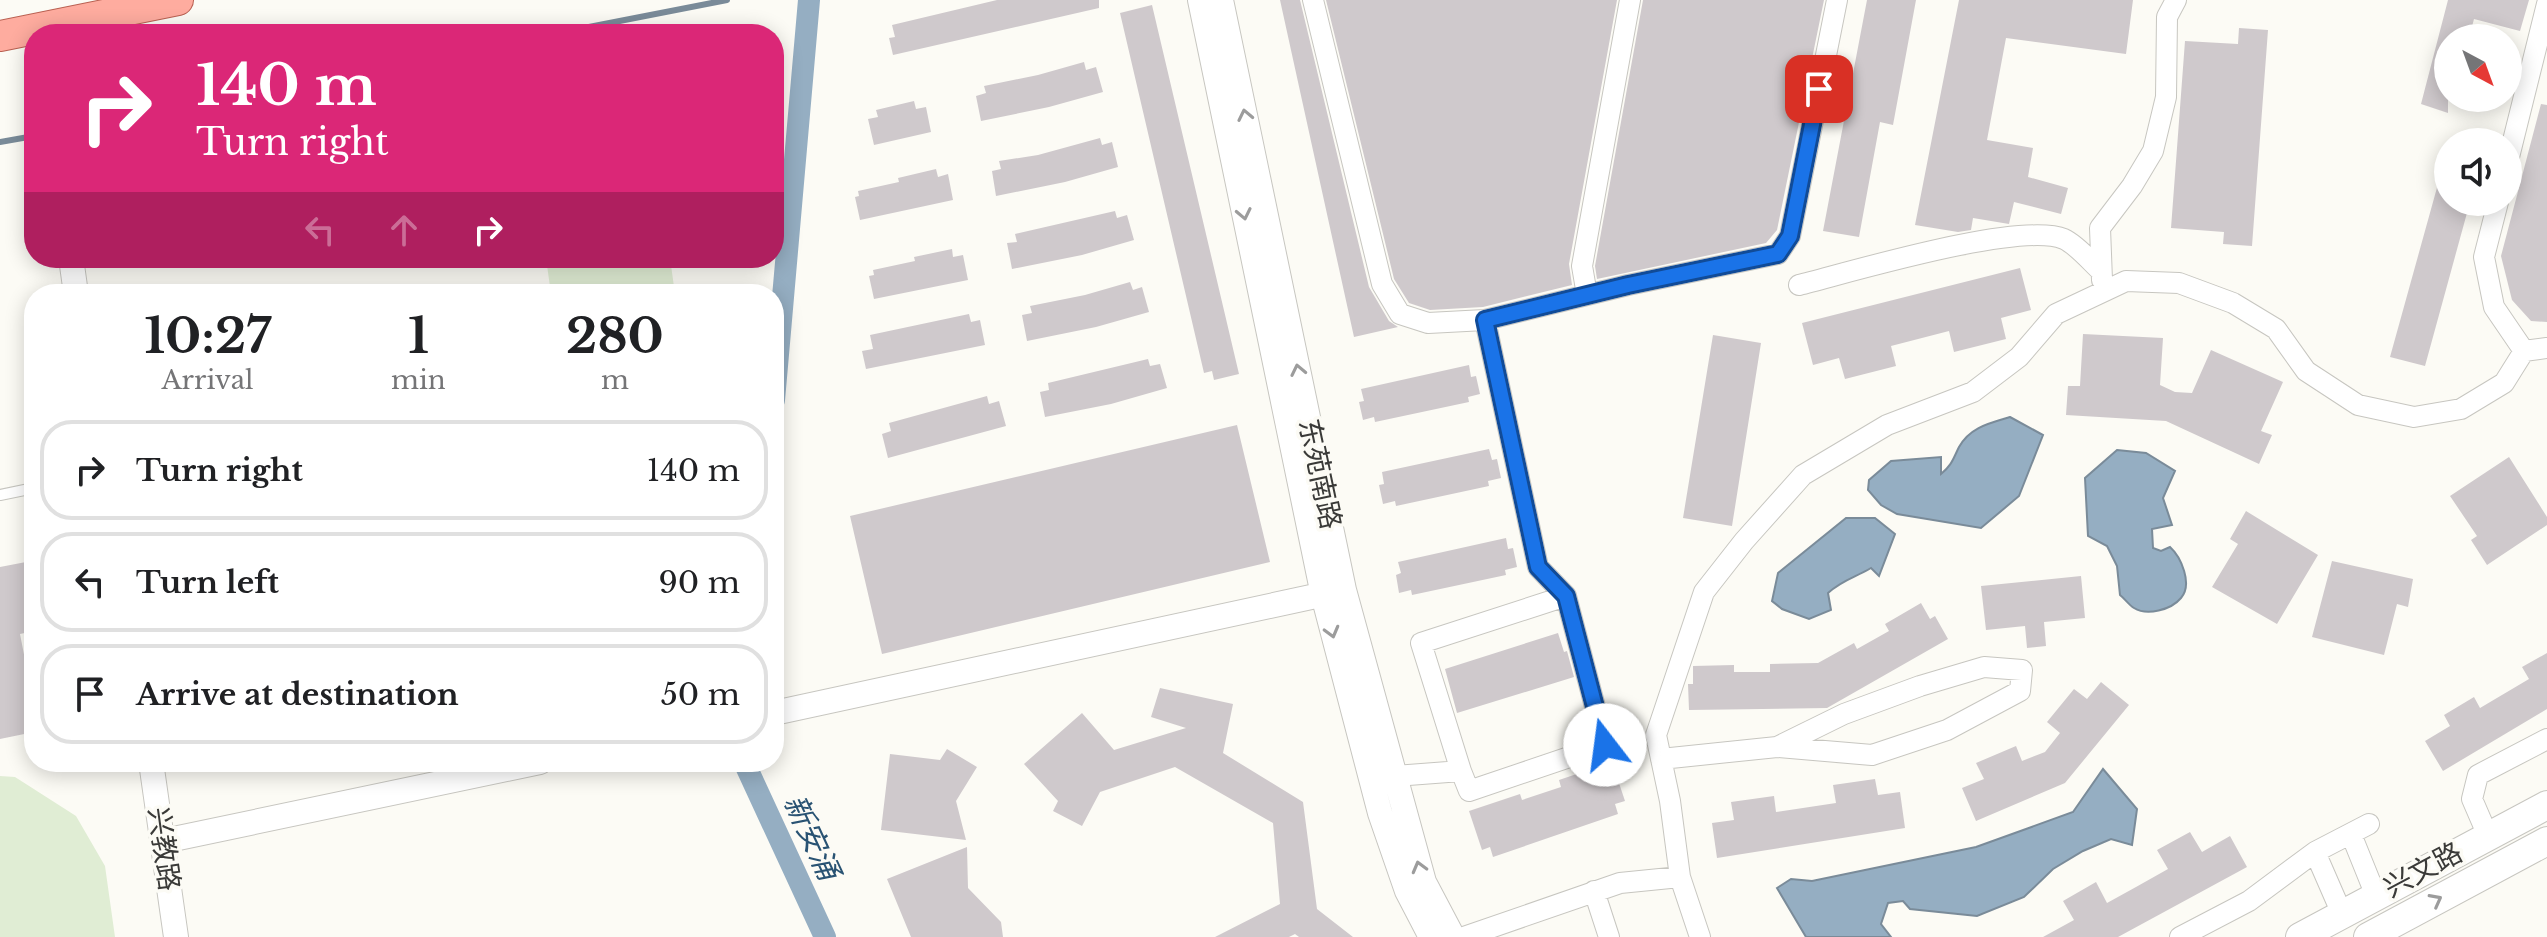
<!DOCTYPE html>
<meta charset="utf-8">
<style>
:root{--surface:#fff;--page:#f2f2f2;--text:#202124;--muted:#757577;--line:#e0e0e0}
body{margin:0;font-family:"Libre Baskerville","Noto Sans SC",serif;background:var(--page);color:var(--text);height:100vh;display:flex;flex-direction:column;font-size:30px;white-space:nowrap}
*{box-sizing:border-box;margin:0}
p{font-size:26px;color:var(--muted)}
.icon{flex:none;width:44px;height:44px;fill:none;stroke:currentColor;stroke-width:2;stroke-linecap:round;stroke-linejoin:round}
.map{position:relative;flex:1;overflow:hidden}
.side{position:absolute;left:24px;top:284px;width:760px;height:488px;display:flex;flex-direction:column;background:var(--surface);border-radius:32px;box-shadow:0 4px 20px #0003}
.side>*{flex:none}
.banner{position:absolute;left:24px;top:24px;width:760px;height:244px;border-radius:32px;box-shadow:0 4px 20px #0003;background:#db2777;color:#fff;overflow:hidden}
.needle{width:52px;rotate:139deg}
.fabs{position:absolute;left:2434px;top:24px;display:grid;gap:16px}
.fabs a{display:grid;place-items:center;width:88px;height:88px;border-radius:50%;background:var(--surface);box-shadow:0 4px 20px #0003;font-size:40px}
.pin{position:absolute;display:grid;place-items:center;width:68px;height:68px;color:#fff;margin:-34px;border-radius:16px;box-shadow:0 4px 12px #0006}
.me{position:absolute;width:88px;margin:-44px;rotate:345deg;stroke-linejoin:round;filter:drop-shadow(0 0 6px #0008)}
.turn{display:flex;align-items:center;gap:28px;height:168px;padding:0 40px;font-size:36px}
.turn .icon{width:104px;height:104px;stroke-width:2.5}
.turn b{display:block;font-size:56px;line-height:68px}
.lanes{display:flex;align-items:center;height:76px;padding:0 40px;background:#0003;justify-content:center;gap:40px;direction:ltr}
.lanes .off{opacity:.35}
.eta{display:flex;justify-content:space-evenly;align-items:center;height:136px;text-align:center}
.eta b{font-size:48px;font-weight:700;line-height:56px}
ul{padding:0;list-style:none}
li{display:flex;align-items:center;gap:24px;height:100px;margin:0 16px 12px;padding:0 24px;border:4px solid var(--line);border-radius:32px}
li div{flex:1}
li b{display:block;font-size:30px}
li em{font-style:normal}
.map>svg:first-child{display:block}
.green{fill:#e0edd4}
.water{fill:#95aec2;stroke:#7a8b99;stroke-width:2}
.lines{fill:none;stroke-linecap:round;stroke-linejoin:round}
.stream{stroke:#7a8b99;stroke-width:6}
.canal{stroke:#95aec2;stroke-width:22}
.building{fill:#cfc9cc}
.service-casing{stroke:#c7c6c0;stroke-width:12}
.minor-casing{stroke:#c7c6c0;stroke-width:22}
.tertiary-casing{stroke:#c7c6c0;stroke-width:26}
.secondary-casing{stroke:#c7c6c0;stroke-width:30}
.primary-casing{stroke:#b96051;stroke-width:32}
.service{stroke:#fff;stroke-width:10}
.minor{stroke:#fff;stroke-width:20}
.tertiary{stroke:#fff;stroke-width:24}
.secondary{stroke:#fff;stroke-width:28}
.primary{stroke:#feac9f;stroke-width:30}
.oneway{stroke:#9c9c9c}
.route-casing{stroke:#114b97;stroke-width:20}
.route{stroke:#1a73e8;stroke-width:14}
.labels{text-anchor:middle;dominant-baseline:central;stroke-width:7;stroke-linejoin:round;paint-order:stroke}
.street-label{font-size:28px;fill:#3a3a38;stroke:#fcfbf5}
.water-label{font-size:30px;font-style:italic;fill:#295373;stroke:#fcfbf5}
</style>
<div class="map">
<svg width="2547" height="937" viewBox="0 0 2547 937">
<rect width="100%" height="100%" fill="#fcfbf5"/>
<path class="green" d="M546,258H670L675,294H551Z
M0,776L15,777L76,816L105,866L115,937H0Z"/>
<path class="water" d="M2010,417L2043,435L2019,496L1981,528L1897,514L1881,505L1868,490L1869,480L1891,461L1941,457V474C1952,465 1953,459 1959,447C1970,427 1990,423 2010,417Z
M2117,450L2146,453L2175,471L2163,498L2172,525L2152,529L2153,548L2161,551L2170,547C2181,557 2193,584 2181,598C2171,610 2147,616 2134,608C2129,605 2125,599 2120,595L2117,566L2107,546L2088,536L2085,478Z
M1846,518H1875L1895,534L1879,576L1871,568C1856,577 1842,580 1828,593L1831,610L1809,619L1782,609L1772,601L1778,573Z
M2103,769L2137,809L2132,845L2111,839L2083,851L2053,869L2024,897L1977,916L1910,909L1903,901L1888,903L1881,924L1891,937H1806L1777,888L1791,879L1812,881L1976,847L2073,812Z"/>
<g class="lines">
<path class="stream" d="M553,34L727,0
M0,142L34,136"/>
<path class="canal" d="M774,400L809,0
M744,762L825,937"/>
</g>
<path class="building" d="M997,0H1099V8L893,55L889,38L895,37L892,25Z
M1280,0H1300L1369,287L1389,321L1398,327L1354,337Z
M1326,0H1617L1569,264L1572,285L1483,307L1430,310L1409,303L1394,279Z
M1643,0H1824L1777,230L1766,243L1597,279L1595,266Z
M1867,0H1916L1893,125L1880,122L1859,237L1823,231Z
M1959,0H2133L2126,54L2006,38L1987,140L2033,148L2028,177L2068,188L2061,214L2014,202L2009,224L1973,218L1971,230L1958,232L1915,225Z
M2448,0H2529L2520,31L2474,19L2469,38H2448V113L2421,104Z
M1152,5L1239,374L1214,380L1212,371L1204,373L1120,13Z
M2239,28L2268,30L2252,246L2223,244L2224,232L2171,228L2185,41L2238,44Z
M1084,62L1086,70L1096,67L1103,92L1049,107L981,121L976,96L986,93L984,86L1038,75Z
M914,101L916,109L926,107L931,132L874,145L868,119L878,117L876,110Z
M2541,104L2547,105V322L2531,321L2512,300L2501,256Z
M1100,138L1102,145L1112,142L1118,167L1065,182L996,196L992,171L1001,169L999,161L1038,155Z
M2443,166L2448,167V202H2470L2425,366L2390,357Z
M936,169L938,177L948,174L953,200L860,220L855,197L859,196L858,191L899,182L898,178Z
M1115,211L1117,218L1127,215L1134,240L1082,255L1012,269L1007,243L1017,242L1015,234Z
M952,249L953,257L963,255L968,280L874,299L869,276L874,275L873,270L915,261L914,257Z
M2020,268L2031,310L2001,318L2006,339L1954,352L1949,331L1891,346L1896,366L1845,379L1839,358L1813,365L1802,323Z
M1130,282L1133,290L1142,287L1149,312L1096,327L1027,341L1022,315L1032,313L1030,306L1085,295Z
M969,314L971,322L980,320L985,345L866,369L862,351L873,349L870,335Z
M2083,334L2163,338L2160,385L2175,392L2192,393L2211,350L2283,382L2261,431L2272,435L2259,464L2166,421L2066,415L2068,386H2080Z
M1713,335L1761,343L1732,526L1683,518Z
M1148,359L1150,366L1160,364L1167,388L1111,404L1045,417L1040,392L1049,390L1048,383Z
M1469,365L1471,377L1476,376L1480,394L1468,397L1469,402L1375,422L1374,417L1363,420L1359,402L1364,401L1361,389Z
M987,396L989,404L999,401L1006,426L888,458L882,434L891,431L889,423Z
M1237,425L1270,562L882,654L850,516Z
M1489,449L1492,460L1497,459L1501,478L1488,481L1489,486L1396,506L1395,501L1383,504L1379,485L1384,484L1382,472Z
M2509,457L2547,517V525L2487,565L2471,540L2477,536L2450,496Z
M2246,511L2318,555L2277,624L2212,587L2238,544L2230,539Z
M1506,538L1508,549L1513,548L1517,567L1505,570L1506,575L1412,595L1411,590L1399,593L1396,575L1401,573L1398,562Z
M2332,561L2413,579L2408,607L2397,604L2384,655L2312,637Z
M26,562L34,603V631L20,634L29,680L34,679V732L0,739V567Z
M2081,576L2085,618L2044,622L2046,646L2027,648L2025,626L1986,630L1981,586Z
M1921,603L1930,619L1935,616L1948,639L1827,708L1689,710L1688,684H1693V666L1734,665V672H1770V664L1818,663L1854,643L1857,649L1889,631L1885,624Z
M1558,633L1564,652L1567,651L1574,677L1457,713L1445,669Z
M2547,653V709L2443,771L2425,741L2450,726L2444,715L2474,697L2480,708L2529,679L2522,667Z
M2101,682L2129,705L2065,783L1976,821L1962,788L1984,779L1976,763L2016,746L2022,761L2045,752L2060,733L2047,722L2074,689L2087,699Z
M1160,688L1233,704L1223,753L1303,802L1317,909L1353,937H1299L1295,934L1289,937H1215L1280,904L1273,823L1175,767L1100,792L1082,826L1053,811L1058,801L1024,764L1082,713L1114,750L1186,728L1151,717Z
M947,749L977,767L956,801L966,840L881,830L890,754L940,760Z
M1612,762L1625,801L1615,804L1618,814L1493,857L1490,847L1482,850L1469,811L1520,794L1522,800L1561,787L1559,780Z
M1875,779L1878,795L1900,792L1905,828L1717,858L1712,823L1734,820L1731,802L1774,796L1776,812L1836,803L1833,785Z
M2190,832L2202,852L2230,836L2247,867L2118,937H2043L2074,920L2063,901L2096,882L2107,903L2136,887L2168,869L2157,850Z
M967,847L968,888L1001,922L1003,937H911L887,879Z"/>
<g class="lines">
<g class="service-casing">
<path id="service" d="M0,495L34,488"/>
</g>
<g class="minor-casing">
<path id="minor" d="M1313,0L1382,284L1400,314L1428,323L1485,320L1538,567L1566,596L1605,745L1469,791L1461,771L1395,776
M2508,161L2547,4
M2498,202L2484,257L2494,307L2524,351L2547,348
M2102,280L2100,228L2132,186L2153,151L2166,97L2167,17L2176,0
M1799,285C1851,272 2020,221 2064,239C2077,245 2091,262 2101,271
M1587,295L1582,266L1630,0
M1485,320L1628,285L1778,254L1790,236L1837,0
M1661,759L1777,747L1872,755L1947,730L2020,691L2022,670L1984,667L1920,686L1844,714L1777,747
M1461,771L1421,643L1566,596
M2351,834L2376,896
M2488,836L2472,799L2478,775L2547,739
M2315,852L2342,914
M1680,877L1700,937
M1594,891L1609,937
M1464,937L1620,883L1680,877L1670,801L1656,735L1704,592L1744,541L1803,475L1887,425L1973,392L2019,357L2056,314L2126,281L2179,283L2233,303L2276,329L2306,371L2358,405L2414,417L2461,409L2504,383L2524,351
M2180,937L2249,901L2315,852L2369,824"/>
</g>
<g class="tertiary-casing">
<path id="tertiary" d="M1200,0L1323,595L1380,813L1407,891L1431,937
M1221,0L1344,590L1424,882L1453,937
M71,258L76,294
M774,713L1339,591
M151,762L176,937
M164,841L540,762"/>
</g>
<g class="secondary-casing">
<path id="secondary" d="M2300,937L2547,805
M2368,937L2547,841"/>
</g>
<g class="primary-casing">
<path id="primary" d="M0,36L178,0"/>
</g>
<use href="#service" class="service"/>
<use href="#minor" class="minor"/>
<use href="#tertiary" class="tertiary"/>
<use href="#secondary" class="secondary"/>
<use href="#primary" class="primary"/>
</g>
<defs><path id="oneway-chevron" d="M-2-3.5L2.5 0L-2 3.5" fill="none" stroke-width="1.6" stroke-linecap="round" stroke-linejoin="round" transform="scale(2)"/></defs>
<g class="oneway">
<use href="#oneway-chevron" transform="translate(1245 115) rotate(-102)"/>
<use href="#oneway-chevron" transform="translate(1244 214) rotate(78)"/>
<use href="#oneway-chevron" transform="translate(1298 370) rotate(-102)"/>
<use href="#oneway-chevron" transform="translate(1332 632) rotate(75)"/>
<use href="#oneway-chevron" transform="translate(1419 867) rotate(-105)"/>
<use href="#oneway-chevron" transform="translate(2436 900) rotate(-28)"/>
</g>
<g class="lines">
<g class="route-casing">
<path id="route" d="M1605,745L1566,596L1538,567L1485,320L1628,285L1778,254L1790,236L1819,89"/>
</g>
<use href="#route" class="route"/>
</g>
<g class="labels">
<g class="street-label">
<text transform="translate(1320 474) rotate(78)">东苑南路</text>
<text transform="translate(164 849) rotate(82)">兴教路</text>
<text transform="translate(2423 870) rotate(-28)">兴文路</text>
</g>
<g class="water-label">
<text transform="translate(812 837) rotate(65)">新安涌</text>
</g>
</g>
</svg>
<div class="fabs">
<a><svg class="needle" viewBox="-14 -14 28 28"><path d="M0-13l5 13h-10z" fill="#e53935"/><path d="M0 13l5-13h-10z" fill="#757577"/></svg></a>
<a><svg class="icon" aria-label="sound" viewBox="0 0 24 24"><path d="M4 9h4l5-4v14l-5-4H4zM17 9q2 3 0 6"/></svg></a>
</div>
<div class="pin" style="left:1819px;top:89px;background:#d93025"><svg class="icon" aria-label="arrive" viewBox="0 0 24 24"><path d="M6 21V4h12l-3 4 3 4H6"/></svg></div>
<svg class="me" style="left:1605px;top:745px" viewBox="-20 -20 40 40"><circle r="19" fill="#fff"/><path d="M0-13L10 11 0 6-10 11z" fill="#1a73e8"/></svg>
<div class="banner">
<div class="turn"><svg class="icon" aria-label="right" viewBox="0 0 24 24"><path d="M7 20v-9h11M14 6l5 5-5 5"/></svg><div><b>140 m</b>Turn right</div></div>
<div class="lanes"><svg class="icon off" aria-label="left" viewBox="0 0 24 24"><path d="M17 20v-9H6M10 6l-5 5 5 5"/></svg><svg class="icon off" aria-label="ahead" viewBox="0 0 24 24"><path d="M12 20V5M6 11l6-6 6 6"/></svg><svg class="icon" aria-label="right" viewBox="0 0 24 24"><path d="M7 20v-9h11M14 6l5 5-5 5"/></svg></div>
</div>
<section class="side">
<div class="eta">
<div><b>10:27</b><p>Arrival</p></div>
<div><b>1</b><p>min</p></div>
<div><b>280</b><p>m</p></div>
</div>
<ul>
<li><svg class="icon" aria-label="right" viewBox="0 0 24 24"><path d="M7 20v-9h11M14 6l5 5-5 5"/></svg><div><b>Turn right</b></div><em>140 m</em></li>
<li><svg class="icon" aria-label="left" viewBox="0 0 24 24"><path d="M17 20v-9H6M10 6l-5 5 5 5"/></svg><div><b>Turn left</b></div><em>90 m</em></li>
<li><svg class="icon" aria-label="arrive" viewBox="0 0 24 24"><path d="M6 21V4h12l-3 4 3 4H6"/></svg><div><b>Arrive at destination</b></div><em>50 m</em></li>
</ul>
</section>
</div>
